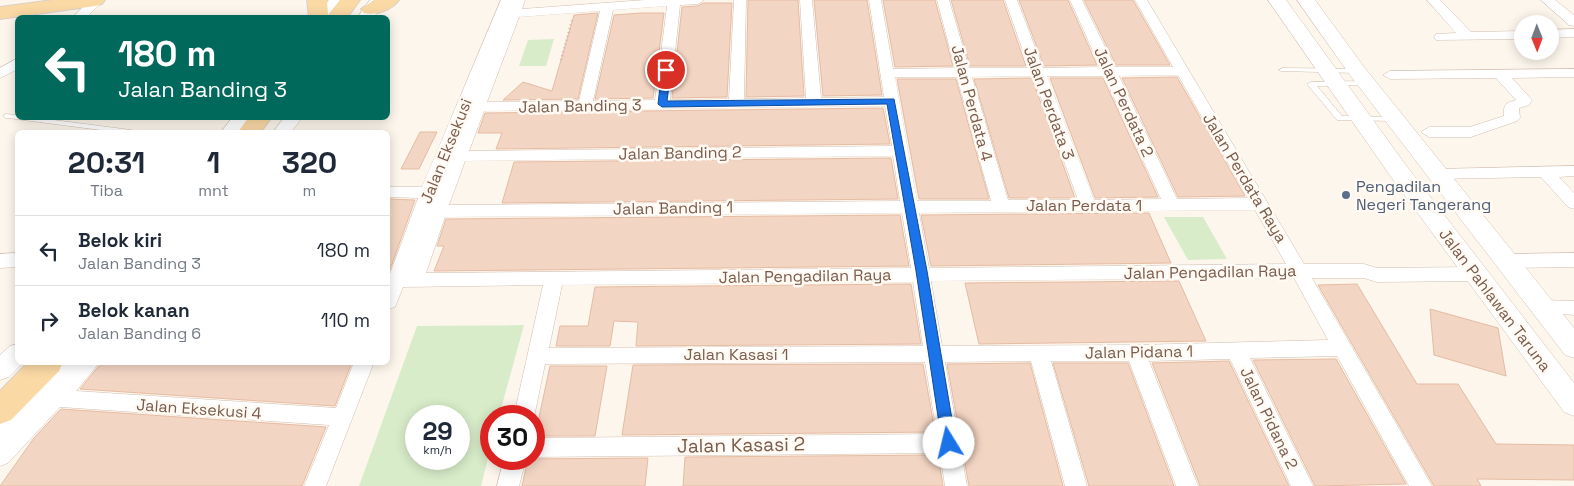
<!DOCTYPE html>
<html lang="id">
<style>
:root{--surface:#fff;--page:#f6f6f7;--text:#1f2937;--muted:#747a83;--line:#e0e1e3}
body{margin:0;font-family:"Space Grotesk",sans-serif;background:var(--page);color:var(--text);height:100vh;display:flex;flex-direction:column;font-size:19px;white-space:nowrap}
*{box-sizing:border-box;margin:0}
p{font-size:16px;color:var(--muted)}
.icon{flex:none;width:28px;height:28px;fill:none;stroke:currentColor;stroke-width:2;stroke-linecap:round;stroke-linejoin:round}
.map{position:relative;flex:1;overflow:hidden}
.panel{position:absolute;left:15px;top:130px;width:375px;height:235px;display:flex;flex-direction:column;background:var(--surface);border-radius:8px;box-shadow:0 2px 12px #0003}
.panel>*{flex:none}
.banner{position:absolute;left:15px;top:15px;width:375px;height:105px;border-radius:8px;box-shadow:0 2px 12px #0003;background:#00695c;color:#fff;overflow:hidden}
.needle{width:32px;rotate:179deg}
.tools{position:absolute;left:1514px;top:15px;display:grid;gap:10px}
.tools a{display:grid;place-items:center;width:45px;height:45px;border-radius:50%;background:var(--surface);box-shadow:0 2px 12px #0003;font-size:25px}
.speed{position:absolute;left:405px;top:405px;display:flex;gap:10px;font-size:25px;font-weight:700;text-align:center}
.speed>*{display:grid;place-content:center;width:65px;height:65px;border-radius:50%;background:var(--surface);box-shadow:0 2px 12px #0003;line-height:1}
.speed small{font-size:12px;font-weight:400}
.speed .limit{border:8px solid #d22;background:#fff;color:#111}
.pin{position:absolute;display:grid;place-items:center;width:42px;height:42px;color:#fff;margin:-21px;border:2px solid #fff;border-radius:50%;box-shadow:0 1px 5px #0007}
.me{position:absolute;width:55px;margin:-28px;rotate:351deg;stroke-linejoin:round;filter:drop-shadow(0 0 4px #0008)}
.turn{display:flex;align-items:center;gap:18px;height:105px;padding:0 20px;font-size:22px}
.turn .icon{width:65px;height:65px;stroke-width:2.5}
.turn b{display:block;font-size:35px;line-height:42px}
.eta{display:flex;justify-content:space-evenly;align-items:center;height:85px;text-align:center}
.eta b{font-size:30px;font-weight:800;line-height:35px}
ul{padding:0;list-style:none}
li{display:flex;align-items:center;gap:15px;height:70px;padding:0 20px;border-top:1px solid var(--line)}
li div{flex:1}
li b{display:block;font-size:19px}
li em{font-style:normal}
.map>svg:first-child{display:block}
.green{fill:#d8ecc9;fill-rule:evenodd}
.building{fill:#f3d5c3;stroke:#e6bba3}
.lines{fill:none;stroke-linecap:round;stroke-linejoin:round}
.service-casing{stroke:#d1beb0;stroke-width:1}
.minor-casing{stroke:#d1beb0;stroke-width:1}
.tertiary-casing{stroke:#d1beb0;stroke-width:1}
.secondary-casing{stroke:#d6c0b0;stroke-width:1}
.primary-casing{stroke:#dad1cd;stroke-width:2}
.path{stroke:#d9b8a5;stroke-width:2.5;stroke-dasharray:1 3;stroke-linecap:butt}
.service{fill:#fff;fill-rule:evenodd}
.minor{fill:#fff;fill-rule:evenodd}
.tertiary{fill:#fff;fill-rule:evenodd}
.secondary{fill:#fff;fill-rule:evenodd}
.primary{fill:#fbd9a5;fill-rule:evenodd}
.route{fill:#1a73e8;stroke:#114b97}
.service-dot{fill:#5c6f8a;stroke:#fffaf3;stroke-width:2}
.labels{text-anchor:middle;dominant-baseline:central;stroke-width:5;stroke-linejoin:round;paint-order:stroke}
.street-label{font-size:16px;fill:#7a5c4d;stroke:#fffaf3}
.service-label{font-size:16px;fill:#4e5e75;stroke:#fffaf3;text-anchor:start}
.near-street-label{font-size:19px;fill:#7a5c4d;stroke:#fffaf3}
</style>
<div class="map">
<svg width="1574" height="486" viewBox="0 0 1574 486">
<rect width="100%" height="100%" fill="#fdf6ec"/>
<path class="green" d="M554,39L546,66H519L528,40Z
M1164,217H1203L1227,259L1188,260Z
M524,325L499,416H491V447L481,486H359L417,326ZM416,416H459V459H416Z"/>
<path class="building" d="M748,0H798L804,96L746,97Z
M814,0H867L882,95L823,96Z
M883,0H935L953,66L895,67Z
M951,0H1003L1026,66H970Z
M1019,0H1068L1097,65L1044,66Z
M1084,0H1133L1170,65H1116Z
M703,3H732L727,97L672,98L682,7L698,6Z
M598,13L578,99L503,100L523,82L552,91L574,15Z
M641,13H664L653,98L595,99L614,15Z
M1177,77L1245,196L1178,197L1122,78Z
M1032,78L1075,198H1009L974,79Z
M1050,78H1103L1158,197L1095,198Z
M897,79H956L989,199H919Z
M883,108L890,144L496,149L502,133H478L485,113Z
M420,132H437L419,169H401Z
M891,158L898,199L502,203L514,162Z
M388,199L415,200L388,275Z
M1149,213L1171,263L931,266L921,215Z
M900,215L909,266L434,271L444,246H437L446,219Z
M1179,281L1206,341L979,344L965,283Z
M911,284L921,344L636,346L638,322L614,321L610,346H556L560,326H588L595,287Z
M1357,284L1417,384H1458L1496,444L1574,445V480L1477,479L1481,486H1434L1318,285Z
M1430,309L1498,328L1506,376L1434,355Z
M1336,359L1406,484L1315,486L1253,360Z
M1229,361L1289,486H1200L1152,363Z
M106,362H352L335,406L80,389L98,367Z
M1030,363L1063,486H969L947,364Z
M1053,363H1128L1174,486H1089Z
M923,364L935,432L622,435L633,365Z
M550,366H607L595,436H535Z
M61,409L326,427L302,486H0L34,438Z
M938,455L943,486H683L685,457Z
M648,458L645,486H522L528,459Z"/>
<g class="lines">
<g class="service-casing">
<path id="service" d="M1283,68L1357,69L1361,71L1357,73L1281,71L1279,70Z
M1367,81H1370V85L1317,86L1342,116L1394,117H1397L1398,119L1397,121L1337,120L1307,84L1311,82Z
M5,114L18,115V118H38L131,130L135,132H116L8,118H5L4,116Z"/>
</g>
<g class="minor-casing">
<path id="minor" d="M90,0H104L86,18H72Z
M501,0H525L522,9L645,0H704L698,4L680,5L670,100L729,99L734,0H746L744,99L806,98L800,0H812L821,98L884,97L869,0H881L893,69L955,68L937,0H949L969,68H1029L1005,0H1017L1043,68L1100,67L1070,0H1082L1115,67H1173L1135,0H1147L1304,264H1364L1377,268L1475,267L1481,269L1484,274L1481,279L1475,281L1377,282L1364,278H1312L1432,486H1409L1337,356L1250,358L1313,486H1291L1230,359L1149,361L1198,486H1176L1129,361H1051L1087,486H1065L1031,361L945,362L967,486H945L940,453L534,457V438L937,434L925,362L545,364L534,417L514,416L543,285L403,287L395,307L388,309V279L418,198L388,197V187H422ZM667,6L655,100L593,101L613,10ZM600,11L579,101L487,102L519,17ZM1178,75L1248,198L1177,199L1119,76ZM1033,76L1078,200H1008L972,77ZM1047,76H1104L1161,199L1094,200ZM895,77H957L991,201H917ZM885,106L892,146L469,151L484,111ZM463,127L432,204L436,193ZM893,156L900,201L449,205L465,161ZM1255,210L1286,264L929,268L919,213ZM902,213L911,268L426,273L445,217ZM1294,278L1328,340L1136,345L942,346L931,281ZM913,282L923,346L549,348L562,285Z
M1427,0H1440L1471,32L1522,31V39L1436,40L1434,37L1436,34L1456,33Z
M1541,0H1555L1574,15V26L1569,25Z
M1574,29V37L1550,38V30Z
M18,58V69L0,78V68Z
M1574,69V77L1512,78L1532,100L1529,105L1519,108L1520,118L1517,121L1471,137H1429L1421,132L1429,127H1470L1504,116C1503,104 1506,103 1516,100L1496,78L1390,79L1383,75L1390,71Z
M1574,166V176L1559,177L1574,193V209L1568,207L1541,177L1437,179L1431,178L1429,174L1431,170L1437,169Z
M18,253V267L0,268V254Z
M1574,253V267L1506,268L1500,266L1497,261L1500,256L1506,254Z
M1543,300L1574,301V315L1536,312L1534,307L1536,302Z
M77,362H100L76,391L336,408L354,362H374L326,486H304L329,425L60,407L8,463L0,466V441Z
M504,459H526L519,486H497Z"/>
</g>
<g class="tertiary-casing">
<path id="tertiary" d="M329,0H345L331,18H314Z
M370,0H386L373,18H357Z
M232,118H251L240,132H221Z
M284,118H302L291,132H273Z
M18,344V362H24L9,377L0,380V355L10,346Z
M52,362H80L77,369L9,440L0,443V415Z"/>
</g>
<g class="secondary-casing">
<path id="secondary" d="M1268,0H1286L1405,164L1574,383V416L1564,412L1389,174Z
M1297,0H1315L1364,67L1574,328V358L1565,355L1350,75Z"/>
</g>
<g class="primary-casing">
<path id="primary" d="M53,0H105L102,4L95,6L0,19V7Z
M307,0H327L328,15L340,0H360L347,18H309Z
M374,0H399C392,10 375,16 364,13L361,9Z
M248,118H271L261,132H238Z
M28,362H63L59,371L11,420L0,424V391Z"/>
</g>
<path class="path" d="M561,60L572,20"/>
<use href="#service" class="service"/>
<use href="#minor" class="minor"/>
<use href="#tertiary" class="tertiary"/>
<use href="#secondary" class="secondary"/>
<use href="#primary" class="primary"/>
</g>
<path class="route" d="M666,67L671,70L667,101L894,99L927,271L956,443L954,447L949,449L944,447L942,443L916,271L887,104L662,107L658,104L662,70Z"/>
<circle class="service-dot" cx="1346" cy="195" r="5"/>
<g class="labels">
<g class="street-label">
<text transform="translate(1124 102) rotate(65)">Jalan Perdata 2</text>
<text transform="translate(972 103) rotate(75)">Jalan Perdata 4</text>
<text transform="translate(1049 103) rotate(70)">Jalan Perdata 3</text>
<text transform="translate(580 106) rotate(-1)">Jalan Banding 3</text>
<text transform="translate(446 151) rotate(-68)">Jalan Eksekusi</text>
<text transform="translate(680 153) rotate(-1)">Jalan Banding 2</text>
<text transform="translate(1245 178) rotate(59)">Jalan Perdata Raya</text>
<text x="1084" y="205">Jalan Perdata 1</text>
<text transform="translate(673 208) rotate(-1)">Jalan Banding 1</text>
<text transform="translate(1210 272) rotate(-1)">Jalan Pengadilan Raya</text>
<text transform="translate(805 276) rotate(-1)">Jalan Pengadilan Raya</text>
<text transform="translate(1495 300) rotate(53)">Jalan Pahlawan Taruna</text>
<text transform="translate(1139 352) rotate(-1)">Jalan Pidana 1</text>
<text x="736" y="354">Jalan Kasasi 1</text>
<text transform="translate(199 409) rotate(4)">Jalan Eksekusi 4</text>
<text transform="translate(1269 418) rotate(64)">Jalan Pidana 2</text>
</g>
<g class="service-label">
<text x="1356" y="186">Pengadilan<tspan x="1356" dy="18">Negeri Tangerang</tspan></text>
</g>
<g class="near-street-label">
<text transform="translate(741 445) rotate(-1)">Jalan Kasasi 2</text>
</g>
</g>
</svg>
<div class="tools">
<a><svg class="needle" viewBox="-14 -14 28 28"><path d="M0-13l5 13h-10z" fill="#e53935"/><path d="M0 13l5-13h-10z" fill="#747a83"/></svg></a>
</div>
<div class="speed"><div>29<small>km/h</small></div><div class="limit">30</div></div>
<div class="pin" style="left:666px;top:70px;background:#d93025"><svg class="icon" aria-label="arrive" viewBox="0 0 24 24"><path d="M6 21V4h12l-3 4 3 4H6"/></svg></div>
<svg class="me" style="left:949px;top:443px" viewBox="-20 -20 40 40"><circle r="19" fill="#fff"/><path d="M0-13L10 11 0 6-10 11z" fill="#1a73e8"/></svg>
<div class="banner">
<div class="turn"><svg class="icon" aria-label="left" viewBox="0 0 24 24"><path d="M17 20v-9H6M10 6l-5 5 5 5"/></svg><div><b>180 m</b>Jalan Banding 3</div></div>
</div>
<section class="panel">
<div class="eta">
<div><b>20:31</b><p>Tiba</p></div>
<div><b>1</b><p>mnt</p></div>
<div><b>320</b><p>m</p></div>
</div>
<ul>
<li><svg class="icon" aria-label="left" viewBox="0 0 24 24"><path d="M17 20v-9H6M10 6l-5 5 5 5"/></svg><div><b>Belok kiri</b><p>Jalan Banding 3</p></div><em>180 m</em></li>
<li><svg class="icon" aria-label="right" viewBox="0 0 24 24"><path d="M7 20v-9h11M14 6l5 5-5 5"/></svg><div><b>Belok kanan</b><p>Jalan Banding 6</p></div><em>110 m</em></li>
</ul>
</section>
</div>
